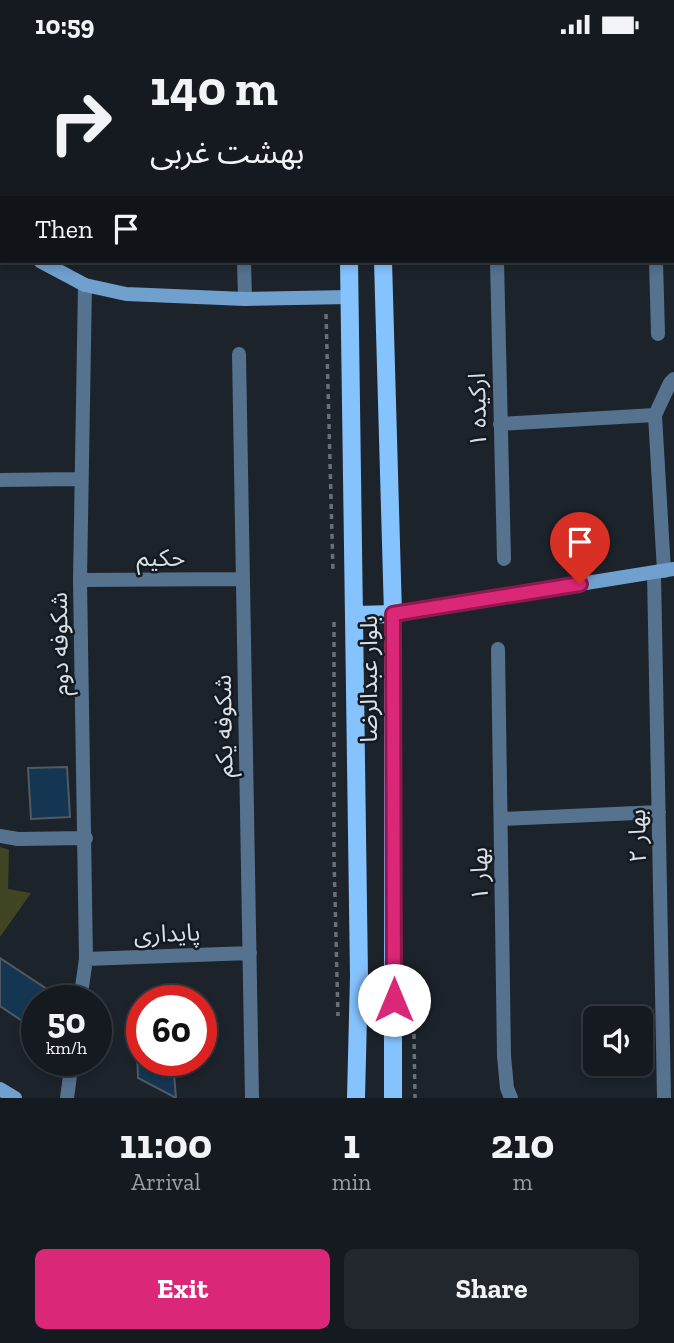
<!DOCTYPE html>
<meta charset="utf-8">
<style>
:root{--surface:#151a20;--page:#22272d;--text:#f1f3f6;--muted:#9da1a5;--line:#34383e;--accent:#db2777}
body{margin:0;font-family:"Zilla Slab","Noto Sans Arabic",serif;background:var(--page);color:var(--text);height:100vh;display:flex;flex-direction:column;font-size:26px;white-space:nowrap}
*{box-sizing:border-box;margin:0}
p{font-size:23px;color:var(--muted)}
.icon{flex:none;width:38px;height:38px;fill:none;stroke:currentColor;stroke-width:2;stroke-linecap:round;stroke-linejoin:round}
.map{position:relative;height:1049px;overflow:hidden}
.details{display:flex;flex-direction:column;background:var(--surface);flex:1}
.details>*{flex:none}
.guide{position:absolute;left:0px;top:0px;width:676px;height:214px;box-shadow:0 4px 10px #0003,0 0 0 2px var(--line);background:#151a20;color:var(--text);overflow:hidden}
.tools{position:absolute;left:583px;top:957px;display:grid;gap:14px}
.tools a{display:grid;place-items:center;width:70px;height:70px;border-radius:10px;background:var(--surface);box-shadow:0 4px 10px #0003,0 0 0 2px var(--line);font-size:35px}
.speed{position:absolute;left:21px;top:936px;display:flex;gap:14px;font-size:35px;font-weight:700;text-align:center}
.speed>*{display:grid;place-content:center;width:91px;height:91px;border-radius:50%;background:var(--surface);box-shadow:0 4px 10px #0003,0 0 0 2px var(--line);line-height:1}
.speed small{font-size:18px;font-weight:400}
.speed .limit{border:10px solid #d22;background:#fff;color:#111}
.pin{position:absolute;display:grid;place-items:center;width:60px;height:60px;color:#fff;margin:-72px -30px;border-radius:50% 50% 50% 0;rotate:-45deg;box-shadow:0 0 7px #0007}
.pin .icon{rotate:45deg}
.me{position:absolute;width:77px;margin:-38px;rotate:0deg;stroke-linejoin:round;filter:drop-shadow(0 0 5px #0008)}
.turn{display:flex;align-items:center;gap:24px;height:147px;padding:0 35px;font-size:32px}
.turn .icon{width:91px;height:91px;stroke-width:2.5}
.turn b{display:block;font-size:49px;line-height:60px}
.then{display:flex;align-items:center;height:66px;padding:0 35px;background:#0003;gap:14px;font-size:26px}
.eta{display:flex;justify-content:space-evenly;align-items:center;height:119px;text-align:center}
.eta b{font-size:42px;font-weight:700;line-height:49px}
.action{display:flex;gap:14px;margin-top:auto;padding:14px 35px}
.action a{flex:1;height:80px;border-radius:10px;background:var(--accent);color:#fff;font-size:28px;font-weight:700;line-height:80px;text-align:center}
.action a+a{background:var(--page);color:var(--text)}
.status{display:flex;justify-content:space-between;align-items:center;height:49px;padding:0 35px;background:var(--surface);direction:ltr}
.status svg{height:19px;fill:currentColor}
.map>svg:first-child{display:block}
.green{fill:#404622}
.building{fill:#153653;stroke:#515a62;stroke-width:2}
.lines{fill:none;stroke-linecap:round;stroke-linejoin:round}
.path{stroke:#686f75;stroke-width:3.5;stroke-dasharray:5 5;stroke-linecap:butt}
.street{stroke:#55728f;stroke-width:14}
.secondary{stroke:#70a0ce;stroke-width:14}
.primary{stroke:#85c3ff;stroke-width:18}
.route-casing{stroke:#8e194d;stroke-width:18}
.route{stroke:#db2777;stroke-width:12}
.labels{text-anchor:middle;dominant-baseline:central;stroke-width:5;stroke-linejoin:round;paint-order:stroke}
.street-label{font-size:24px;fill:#dadfe4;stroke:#131a21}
</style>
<div class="status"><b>10:59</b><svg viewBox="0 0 49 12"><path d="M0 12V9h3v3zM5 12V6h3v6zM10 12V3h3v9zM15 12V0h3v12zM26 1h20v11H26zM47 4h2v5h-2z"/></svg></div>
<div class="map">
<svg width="674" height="1049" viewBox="0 0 674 1049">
<rect width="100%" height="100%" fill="#1c232a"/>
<path class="green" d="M0,798L9,801L8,840L31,844L0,888Z"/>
<path class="building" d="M67,718L70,768L31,770L28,719Z
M0,909L65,952H37V982L0,957Z
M137,1003H142V1012H173L176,1049L138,1029Z"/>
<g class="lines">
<path class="path" d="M322,0V2
M325,212V214
M326,265L333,523
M334,573V810L338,967
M413,925L415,1049"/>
<path class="street" d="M70,0V2
M237,0V2
M492,0V2
M650,0V2
M244,212L245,250
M497,212L504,510
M656,212L658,285
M239,305L252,1049
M500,375L655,366
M0,431L80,430
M664,522L655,366L670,334L674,330
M654,524L664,1049
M80,531L243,530
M498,600L504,1007L507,1039L511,1049
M501,770L659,763
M0,787L18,790L86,789
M86,910L250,904
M80,952L86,910L80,531L85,236
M67,1049L72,1012"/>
<path class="secondary" d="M0,191L2,192
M40,212L85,236L126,245L245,250L350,248
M393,565L674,520
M0,1040L15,1049"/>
<path class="primary" d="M345,0V2
M379,0V2
M349,212L359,927L356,1049
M383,212L393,565V1049
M356,566L393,565"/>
</g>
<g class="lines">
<g class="route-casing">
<path id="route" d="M394,951L393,565L580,535"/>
</g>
<use href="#route" class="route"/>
</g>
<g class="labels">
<g class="street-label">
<text transform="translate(477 361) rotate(-91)">ارکیده ۱</text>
<text x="161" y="508">حکیم</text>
<text transform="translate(59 595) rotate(-91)">شکوفه دوم</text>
<text transform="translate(368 630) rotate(-90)">بلوار عبدالرضا</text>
<text transform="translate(223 677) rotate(-91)">شکوفه یکم</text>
<text transform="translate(637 787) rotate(-91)">بهار ۲</text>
<text transform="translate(479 825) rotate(-91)">بهار ۱</text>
<text transform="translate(167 884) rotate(-2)">پایداری</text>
</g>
</g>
</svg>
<div class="tools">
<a><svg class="icon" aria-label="sound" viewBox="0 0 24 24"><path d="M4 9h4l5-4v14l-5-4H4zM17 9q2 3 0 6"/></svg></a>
</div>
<div class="speed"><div>50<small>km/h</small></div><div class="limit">60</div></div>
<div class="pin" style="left:580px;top:535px;background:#d93025"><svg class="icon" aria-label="arrive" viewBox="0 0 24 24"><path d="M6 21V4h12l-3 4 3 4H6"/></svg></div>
<svg class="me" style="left:394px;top:951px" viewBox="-20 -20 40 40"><circle r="19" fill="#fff"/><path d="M0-13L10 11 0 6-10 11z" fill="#db2777"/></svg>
<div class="guide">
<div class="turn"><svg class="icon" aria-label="right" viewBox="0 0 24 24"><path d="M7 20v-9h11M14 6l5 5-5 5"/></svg><div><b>140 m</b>بهشت غربی</div></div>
<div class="then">Then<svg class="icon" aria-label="arrive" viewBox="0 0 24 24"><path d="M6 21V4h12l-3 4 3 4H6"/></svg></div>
</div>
</div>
<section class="details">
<div class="eta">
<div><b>11:00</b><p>Arrival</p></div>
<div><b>1</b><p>min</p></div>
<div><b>210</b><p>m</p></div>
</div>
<div class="action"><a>Exit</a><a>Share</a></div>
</section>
